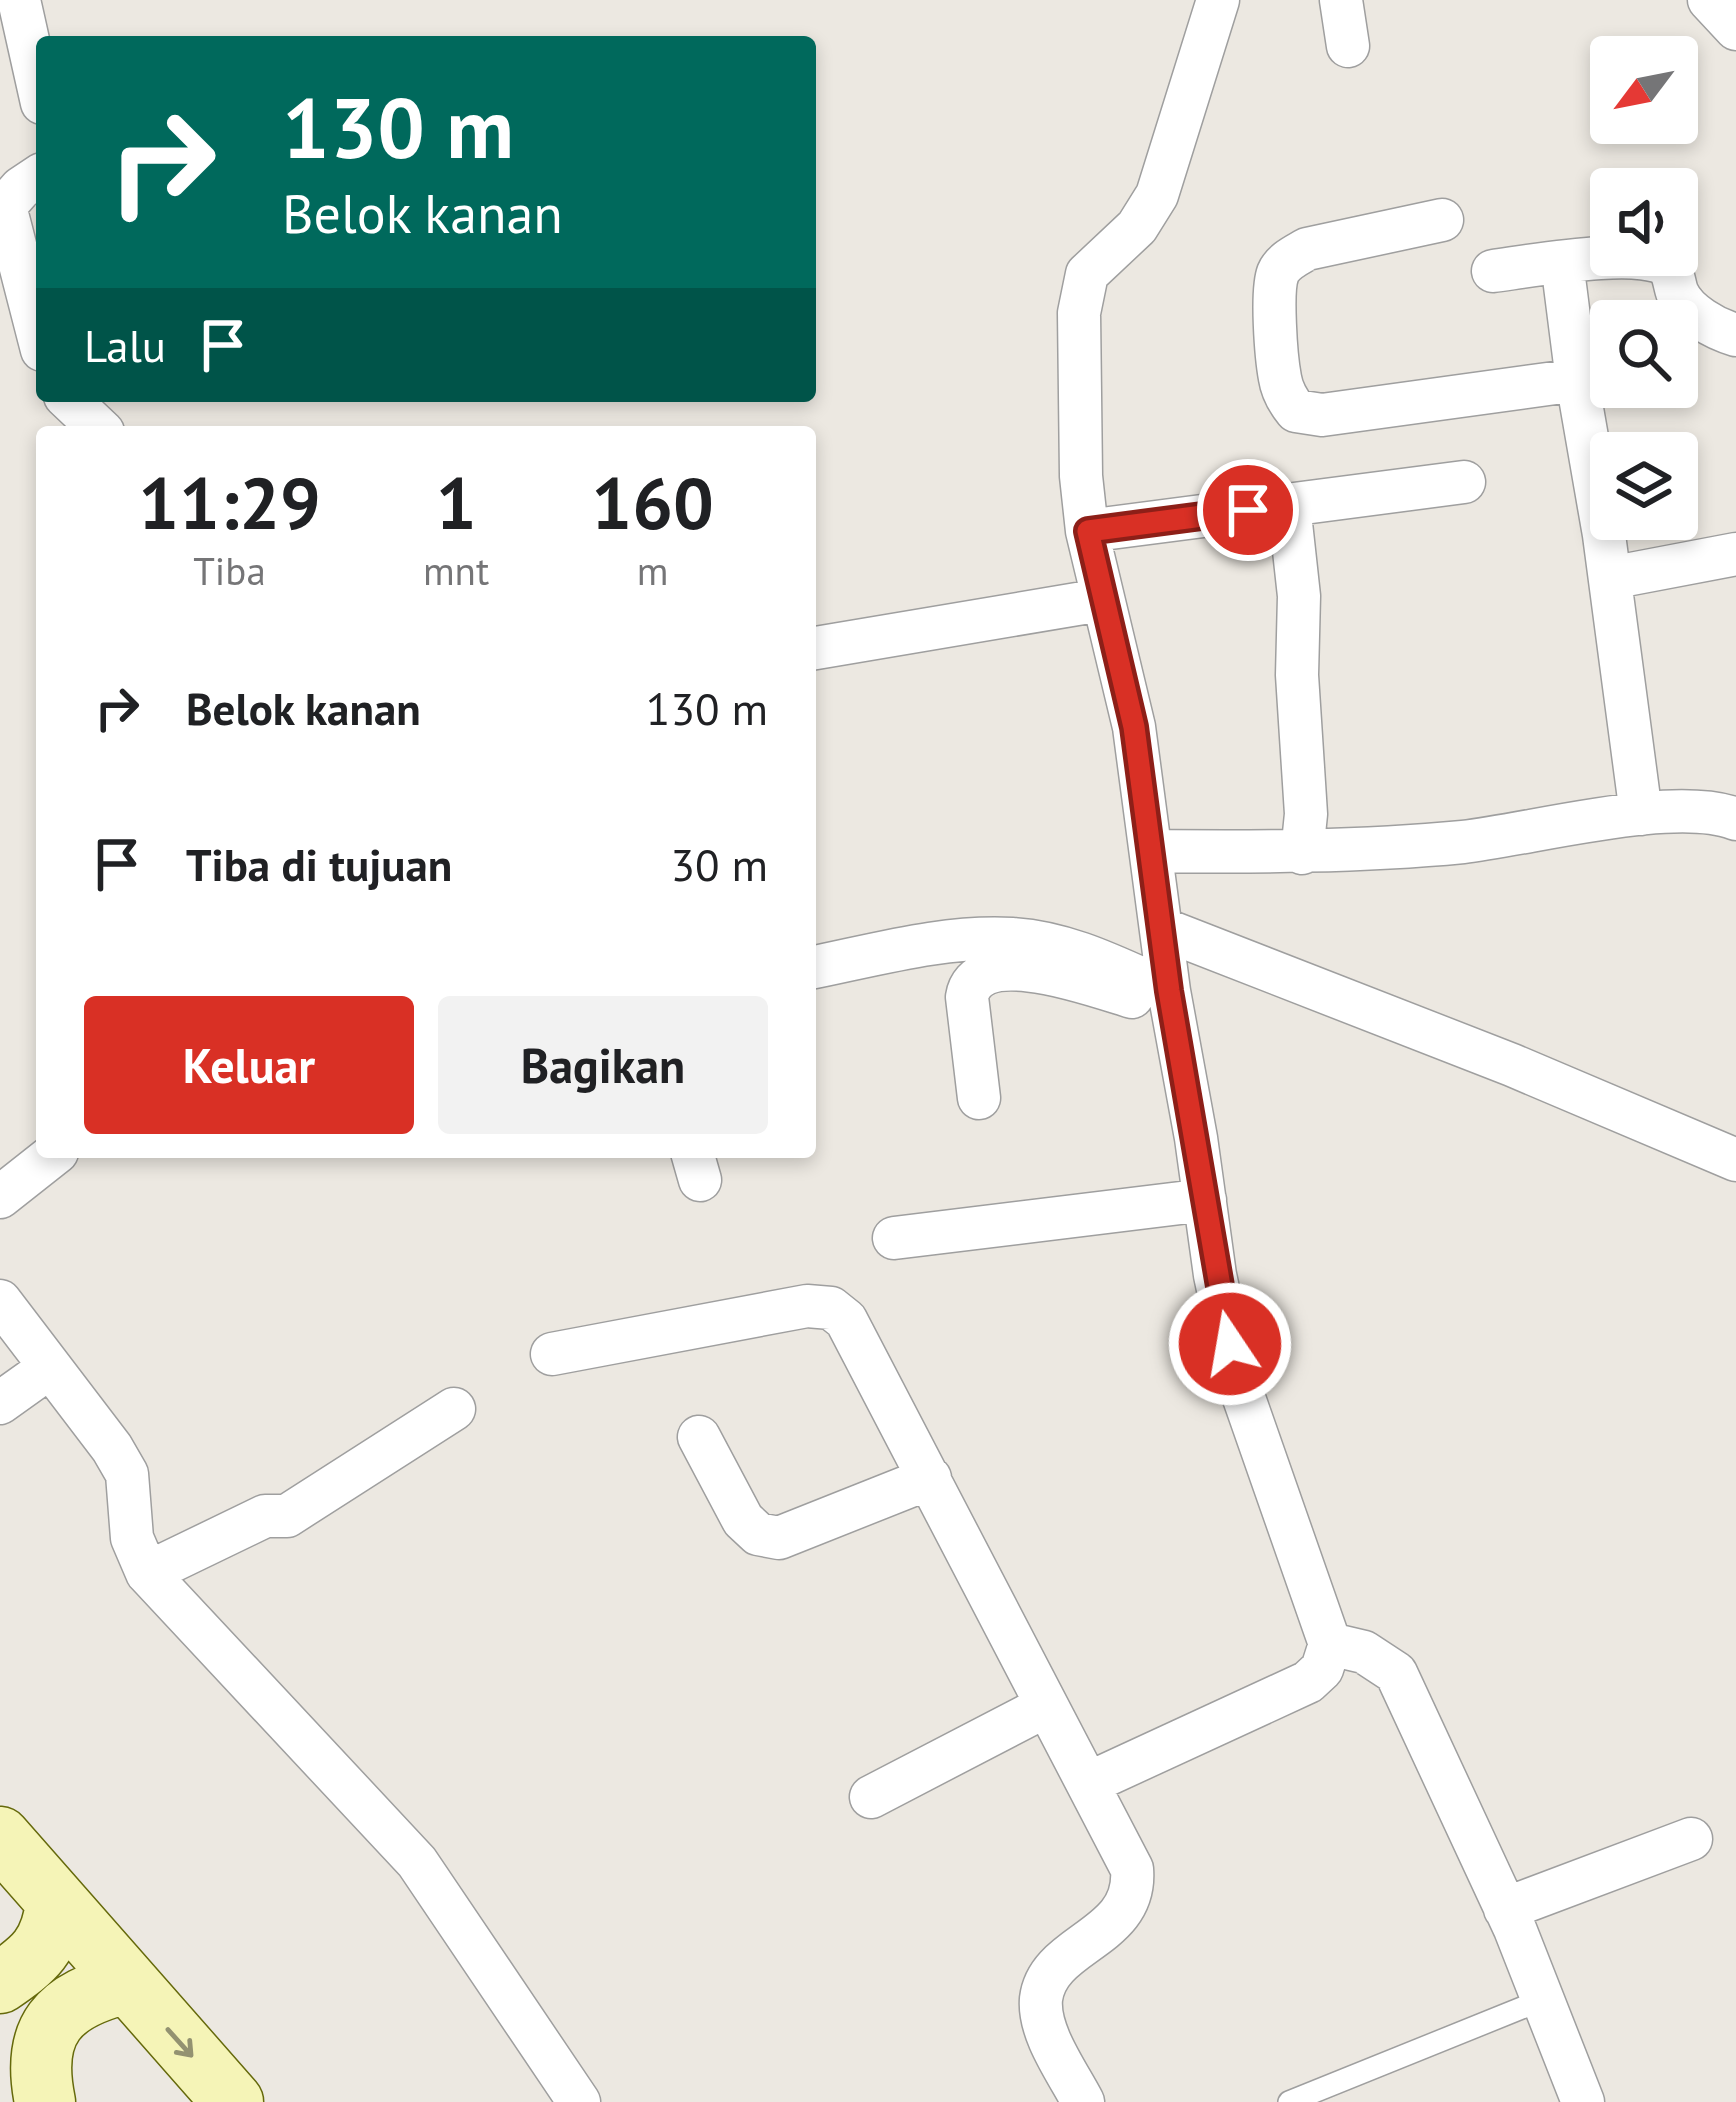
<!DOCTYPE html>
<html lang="id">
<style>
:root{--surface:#fff;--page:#f2f2f2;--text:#202124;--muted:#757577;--accent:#d93025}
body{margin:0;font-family:"PT Sans",sans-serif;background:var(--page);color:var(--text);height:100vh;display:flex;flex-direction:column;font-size:45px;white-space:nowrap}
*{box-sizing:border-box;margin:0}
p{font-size:39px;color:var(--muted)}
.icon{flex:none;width:66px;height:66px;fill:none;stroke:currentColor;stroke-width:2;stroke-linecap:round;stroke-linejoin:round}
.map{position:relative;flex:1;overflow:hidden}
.drawer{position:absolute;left:36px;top:426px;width:780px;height:732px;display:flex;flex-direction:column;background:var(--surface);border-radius:12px;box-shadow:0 6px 18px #0003}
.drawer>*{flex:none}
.banner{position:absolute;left:36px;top:36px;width:780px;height:366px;border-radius:12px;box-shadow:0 6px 18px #0003;background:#00695c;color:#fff;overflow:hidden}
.needle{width:78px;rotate:238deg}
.controls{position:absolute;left:1590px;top:36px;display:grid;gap:24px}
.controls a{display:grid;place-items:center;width:108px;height:108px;border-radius:12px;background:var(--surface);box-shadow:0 6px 18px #0003;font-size:60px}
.pin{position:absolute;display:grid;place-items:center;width:102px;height:102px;color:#fff;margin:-51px;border:6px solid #fff;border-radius:50%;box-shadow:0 3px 12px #0007}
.me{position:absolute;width:132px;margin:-66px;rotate:348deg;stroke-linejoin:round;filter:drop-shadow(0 0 9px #0008)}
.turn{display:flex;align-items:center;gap:42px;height:252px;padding:0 48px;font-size:54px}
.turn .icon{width:156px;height:156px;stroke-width:2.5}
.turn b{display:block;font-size:84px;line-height:102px}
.then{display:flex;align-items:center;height:114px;padding:0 48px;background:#0003;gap:24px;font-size:45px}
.eta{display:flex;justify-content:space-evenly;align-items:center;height:204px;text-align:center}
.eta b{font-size:72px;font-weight:800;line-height:84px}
.action{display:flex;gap:24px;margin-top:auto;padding:24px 48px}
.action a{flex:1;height:138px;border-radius:12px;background:var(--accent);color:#fff;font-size:48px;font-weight:800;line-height:138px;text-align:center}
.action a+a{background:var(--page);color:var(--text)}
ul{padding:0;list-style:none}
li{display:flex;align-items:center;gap:36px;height:156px;padding:0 48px}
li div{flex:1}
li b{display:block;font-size:45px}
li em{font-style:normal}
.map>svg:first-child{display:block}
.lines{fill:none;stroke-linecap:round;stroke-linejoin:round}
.lane-casing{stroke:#9f9f9f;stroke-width:24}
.street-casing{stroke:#9f9f9f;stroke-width:45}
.secondary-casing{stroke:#65690b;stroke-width:63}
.lane{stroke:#fff;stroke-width:21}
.street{stroke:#fff;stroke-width:42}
.secondary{stroke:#f5f4b7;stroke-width:60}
.oneway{stroke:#939271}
.route-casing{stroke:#8d1f18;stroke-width:30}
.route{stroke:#d93025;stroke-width:21}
</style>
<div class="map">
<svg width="1736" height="2102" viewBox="0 0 1736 2102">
<rect width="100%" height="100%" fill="#ece8e1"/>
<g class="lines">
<g class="lane-casing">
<path id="lane" d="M1289,2102L1544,1999"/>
</g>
<g class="street-casing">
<path id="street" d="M19,0L42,103
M1341,0L1348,46
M1709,0L1736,29
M42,174L21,188L5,206L42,350
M1442,220L1307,249C1297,255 1283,261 1278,273C1271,291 1276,357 1280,378C1282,391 1288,401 1296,411L1322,415L1577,380L1604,535L1641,814
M1562,262L1577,380
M1493,271C1525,267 1646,245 1668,267C1674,274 1674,283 1677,292C1686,313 1715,329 1736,335
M65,396L103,432
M1289,505L1299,596L1297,675L1306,814L1302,853
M1087,531L1464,482
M1610,578L1736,554
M810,649L1101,600
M1151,851C1255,852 1359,852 1463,842C1533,834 1674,795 1736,819
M1163,929L1512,1065L1736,1160
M810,968C875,955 945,935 1012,939C1068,942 1119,969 1169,991
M979,1098L967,997C976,941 1096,986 1132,997
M692,1152L700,1180
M0,1197L57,1152
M894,1238L1205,1200
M0,1301L112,1448L127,1474L132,1538L147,1573L417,1862L579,2102
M552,1354L807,1306L831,1308L846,1320L1132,1869C1138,1940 1048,1941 1041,1999C1038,2033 1068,2073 1083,2102
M0,1403L49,1368
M699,1437L743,1520L758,1534L779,1538L930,1478
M147,1573L265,1516H287L454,1409
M1330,1644L1364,1652L1396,1673L1515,1929L1583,2102
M1089,1783L1308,1682L1322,1669L1330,1644L1237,1378L1215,1275L1196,1138L1169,991L1134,727L1087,531L1081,476L1079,313L1087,274L1137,227L1157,195L1218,0
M871,1797L1046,1706
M1505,1909L1691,1839"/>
</g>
<g class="secondary-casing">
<path id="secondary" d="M0,1837L233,2102
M0,1983C35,1959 51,1946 56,1903
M45,2102C30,2029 58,2000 127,1983"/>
</g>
<use href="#lane" class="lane"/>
<use href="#street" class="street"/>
<use href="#secondary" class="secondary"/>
</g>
<defs><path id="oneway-shaft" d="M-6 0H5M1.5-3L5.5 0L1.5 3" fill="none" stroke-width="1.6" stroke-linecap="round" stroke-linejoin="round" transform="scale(3)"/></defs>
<use class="oneway" href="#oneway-shaft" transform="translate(180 2043) rotate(48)"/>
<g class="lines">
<g class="route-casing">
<path id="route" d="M1230,1344L1169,991L1134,727L1088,531L1248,510"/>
</g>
<use href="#route" class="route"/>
</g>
</svg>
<div class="controls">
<a><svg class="needle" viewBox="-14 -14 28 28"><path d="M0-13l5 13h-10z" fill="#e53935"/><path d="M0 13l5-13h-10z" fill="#757577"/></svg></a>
<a><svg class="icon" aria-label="sound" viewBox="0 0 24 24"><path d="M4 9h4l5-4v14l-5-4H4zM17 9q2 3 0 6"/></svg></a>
<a><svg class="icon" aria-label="search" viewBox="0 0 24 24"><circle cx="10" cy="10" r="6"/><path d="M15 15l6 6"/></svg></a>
<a><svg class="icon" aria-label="layers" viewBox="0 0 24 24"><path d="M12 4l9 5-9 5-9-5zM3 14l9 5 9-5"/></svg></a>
</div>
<div class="pin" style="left:1248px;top:510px;background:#d93025"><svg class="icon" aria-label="arrive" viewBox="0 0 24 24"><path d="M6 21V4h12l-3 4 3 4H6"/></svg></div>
<svg class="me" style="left:1230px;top:1344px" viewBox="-20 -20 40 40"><circle r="17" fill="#d93025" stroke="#fff" stroke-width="3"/><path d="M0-11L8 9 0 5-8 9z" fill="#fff"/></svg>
<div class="banner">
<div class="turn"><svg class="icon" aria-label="right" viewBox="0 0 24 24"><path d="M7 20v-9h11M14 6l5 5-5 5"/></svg><div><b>130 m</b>Belok kanan</div></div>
<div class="then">Lalu<svg class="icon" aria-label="arrive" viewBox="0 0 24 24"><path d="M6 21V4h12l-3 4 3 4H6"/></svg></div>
</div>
<section class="drawer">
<div class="eta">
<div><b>11:29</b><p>Tiba</p></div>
<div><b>1</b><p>mnt</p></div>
<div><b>160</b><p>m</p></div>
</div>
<ul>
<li><svg class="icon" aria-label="right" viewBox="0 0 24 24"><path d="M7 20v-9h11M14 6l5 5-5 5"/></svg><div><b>Belok kanan</b></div><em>130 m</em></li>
<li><svg class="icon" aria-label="arrive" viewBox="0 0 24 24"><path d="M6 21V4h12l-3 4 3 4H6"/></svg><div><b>Tiba di tujuan</b></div><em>30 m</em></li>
</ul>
<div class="action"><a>Keluar</a><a>Bagikan</a></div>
</section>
</div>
